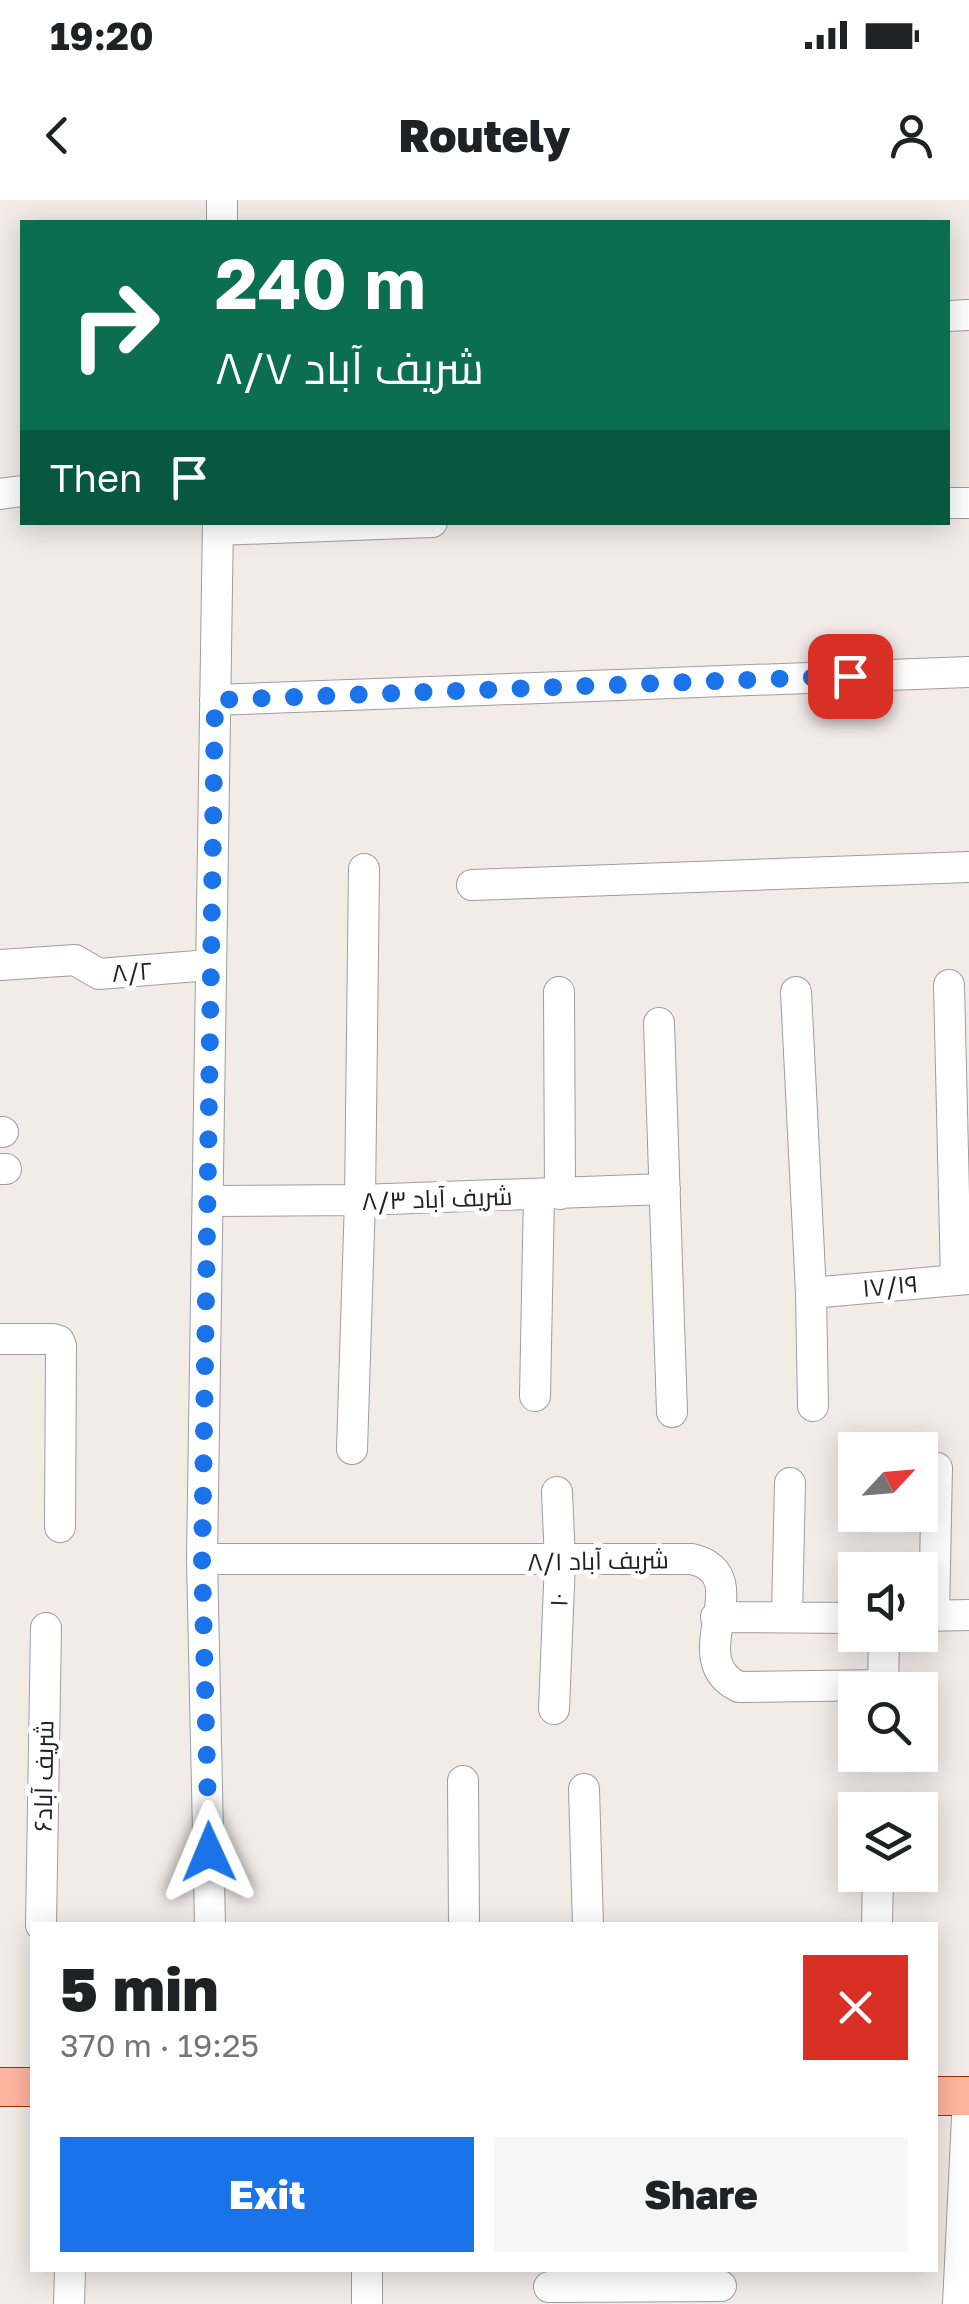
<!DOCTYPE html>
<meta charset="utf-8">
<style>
:root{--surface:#fff;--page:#f6f6f6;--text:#202124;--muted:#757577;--accent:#1a73e8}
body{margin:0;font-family:"Golos Text",Cairo,sans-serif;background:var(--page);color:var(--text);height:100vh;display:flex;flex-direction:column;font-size:38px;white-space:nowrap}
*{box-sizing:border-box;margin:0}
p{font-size:32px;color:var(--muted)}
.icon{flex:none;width:55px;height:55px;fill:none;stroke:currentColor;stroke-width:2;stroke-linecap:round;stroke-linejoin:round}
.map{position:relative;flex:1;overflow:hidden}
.side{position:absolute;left:30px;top:1722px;width:908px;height:350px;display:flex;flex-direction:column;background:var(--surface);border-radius:0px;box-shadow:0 5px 25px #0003}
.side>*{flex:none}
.banner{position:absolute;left:20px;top:20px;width:930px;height:305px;border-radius:0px;box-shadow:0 5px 25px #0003;background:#0b6e4f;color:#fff;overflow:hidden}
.needle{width:65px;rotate:64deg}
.buttons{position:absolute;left:838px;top:1232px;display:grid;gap:20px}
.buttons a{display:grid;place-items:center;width:100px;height:100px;border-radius:0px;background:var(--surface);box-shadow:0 5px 25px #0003;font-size:50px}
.pin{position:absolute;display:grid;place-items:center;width:85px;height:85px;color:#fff;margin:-42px;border-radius:20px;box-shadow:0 5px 15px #0006}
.me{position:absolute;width:110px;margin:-55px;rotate:359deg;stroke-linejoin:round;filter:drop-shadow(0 0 8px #0008)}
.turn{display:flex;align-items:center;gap:35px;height:210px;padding:0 30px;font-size:45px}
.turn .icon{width:130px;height:130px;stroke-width:2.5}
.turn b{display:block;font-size:70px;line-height:85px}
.then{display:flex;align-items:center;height:95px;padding:0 30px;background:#0003;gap:20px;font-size:38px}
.round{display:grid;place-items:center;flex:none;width:105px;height:105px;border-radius:0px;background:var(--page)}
.overview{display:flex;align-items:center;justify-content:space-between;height:170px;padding:0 30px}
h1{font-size:60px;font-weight:800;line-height:75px}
.button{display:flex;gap:20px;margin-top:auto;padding:20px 30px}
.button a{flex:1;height:115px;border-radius:0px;background:var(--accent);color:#fff;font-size:40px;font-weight:800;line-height:115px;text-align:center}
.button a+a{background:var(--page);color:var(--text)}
.status{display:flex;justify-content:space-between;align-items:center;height:70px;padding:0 50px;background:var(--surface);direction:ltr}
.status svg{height:28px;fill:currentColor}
header{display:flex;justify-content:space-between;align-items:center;height:130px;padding:0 30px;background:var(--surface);font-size:45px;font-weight:800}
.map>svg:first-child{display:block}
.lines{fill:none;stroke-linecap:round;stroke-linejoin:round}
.minor-casing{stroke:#9e9e9e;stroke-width:32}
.major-casing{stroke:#9f3200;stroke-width:40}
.minor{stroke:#fff;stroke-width:30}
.major{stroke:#ffb4a0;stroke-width:38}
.route{stroke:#1a73e8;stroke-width:18;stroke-dasharray:0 32.4}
.labels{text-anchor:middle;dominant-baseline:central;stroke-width:10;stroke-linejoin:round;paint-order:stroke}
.street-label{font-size:25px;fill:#212121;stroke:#fff}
</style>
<div class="status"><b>19:20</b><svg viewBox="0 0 49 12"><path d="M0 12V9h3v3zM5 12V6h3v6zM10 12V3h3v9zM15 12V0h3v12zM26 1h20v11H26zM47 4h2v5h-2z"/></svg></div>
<header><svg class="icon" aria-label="back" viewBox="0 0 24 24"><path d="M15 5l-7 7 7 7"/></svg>Routely<svg class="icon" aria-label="person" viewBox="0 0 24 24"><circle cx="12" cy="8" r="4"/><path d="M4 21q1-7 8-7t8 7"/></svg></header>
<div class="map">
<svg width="969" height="2104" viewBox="0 0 969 2104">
<rect width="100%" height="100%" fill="#f2ebe8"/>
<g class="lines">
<g class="minor-casing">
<path id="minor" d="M222,0V22
M948,116L969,115
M0,294L22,291
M948,303H969
M218,330L432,322
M215,500L969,472
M472,685L969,667
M0,765L75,760L99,774L209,765
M949,785L956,1079
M559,792L560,994
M796,792L811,1093L813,1206
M659,823L672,1212
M0,932H3
M0,969H6
M209,1001L360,1000L665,989
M811,1093L969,1079
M0,1139H53L59,1141L61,1146L60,1327
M535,1196L539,995
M352,1249L360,1000L364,669
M202,1359H692C761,1376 678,1458 739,1487L883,1485
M934,1415L937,1268
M787,1416L790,1283
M920,1416L969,1415
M716,1417L855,1418
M883,1490L884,1435
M554,1509L560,1361L557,1292
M463,1581L464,1725
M584,1589L588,1725
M41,1725L46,1428
M210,1725L202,1359L218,322
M877,1725L878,1675
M549,2087L721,2086
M69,2104L70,2070
M367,2104V2070
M958,2104L968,1896"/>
</g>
<g class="major-casing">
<path id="major" d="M0,1887H32
M935,1896H969"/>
</g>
<use href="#minor" class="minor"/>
<use href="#major" class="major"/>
</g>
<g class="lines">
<path class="route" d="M209,1652L202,1360L215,500L850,476"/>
</g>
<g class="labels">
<g class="street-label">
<text transform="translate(132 771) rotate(-4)">۸/۲</text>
<text transform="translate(437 998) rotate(-2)">شریف آباد ۸/۳</text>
<text transform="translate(890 1085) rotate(-5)">۱۷/۱۹</text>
<text transform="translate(598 1360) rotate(-1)">شریف آباد ۸/۱</text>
<text transform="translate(558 1400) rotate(-88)">۱۰</text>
<text transform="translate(43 1576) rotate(-89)">شریف آباد۶</text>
</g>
</g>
</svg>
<div class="buttons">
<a><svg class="needle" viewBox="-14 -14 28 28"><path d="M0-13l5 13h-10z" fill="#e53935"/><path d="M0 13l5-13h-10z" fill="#757577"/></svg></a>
<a><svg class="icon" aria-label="sound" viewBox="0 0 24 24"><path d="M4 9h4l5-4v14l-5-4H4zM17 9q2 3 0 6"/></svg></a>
<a><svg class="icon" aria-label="search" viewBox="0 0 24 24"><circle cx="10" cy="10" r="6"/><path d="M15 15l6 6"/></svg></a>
<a><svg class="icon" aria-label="layers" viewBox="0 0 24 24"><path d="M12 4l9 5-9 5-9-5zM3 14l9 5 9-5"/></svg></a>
</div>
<div class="pin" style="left:850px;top:476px;background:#d93025"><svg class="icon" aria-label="arrive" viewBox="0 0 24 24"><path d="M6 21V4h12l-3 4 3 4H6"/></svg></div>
<svg class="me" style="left:209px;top:1652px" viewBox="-20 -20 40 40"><path d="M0-17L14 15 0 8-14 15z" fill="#1a73e8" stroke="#fff" stroke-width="4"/></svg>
<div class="banner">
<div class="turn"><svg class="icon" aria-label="right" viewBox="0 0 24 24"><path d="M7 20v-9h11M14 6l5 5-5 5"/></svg><div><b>240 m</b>شریف آباد ۸/۷</div></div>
<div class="then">Then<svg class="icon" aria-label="arrive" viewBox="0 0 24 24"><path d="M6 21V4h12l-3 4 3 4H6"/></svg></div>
</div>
<section class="side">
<div class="overview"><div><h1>5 min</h1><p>370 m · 19:25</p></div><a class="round" style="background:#d93025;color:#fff"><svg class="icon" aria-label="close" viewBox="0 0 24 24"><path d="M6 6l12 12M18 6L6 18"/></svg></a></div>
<div class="button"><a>Exit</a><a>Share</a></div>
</section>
</div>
